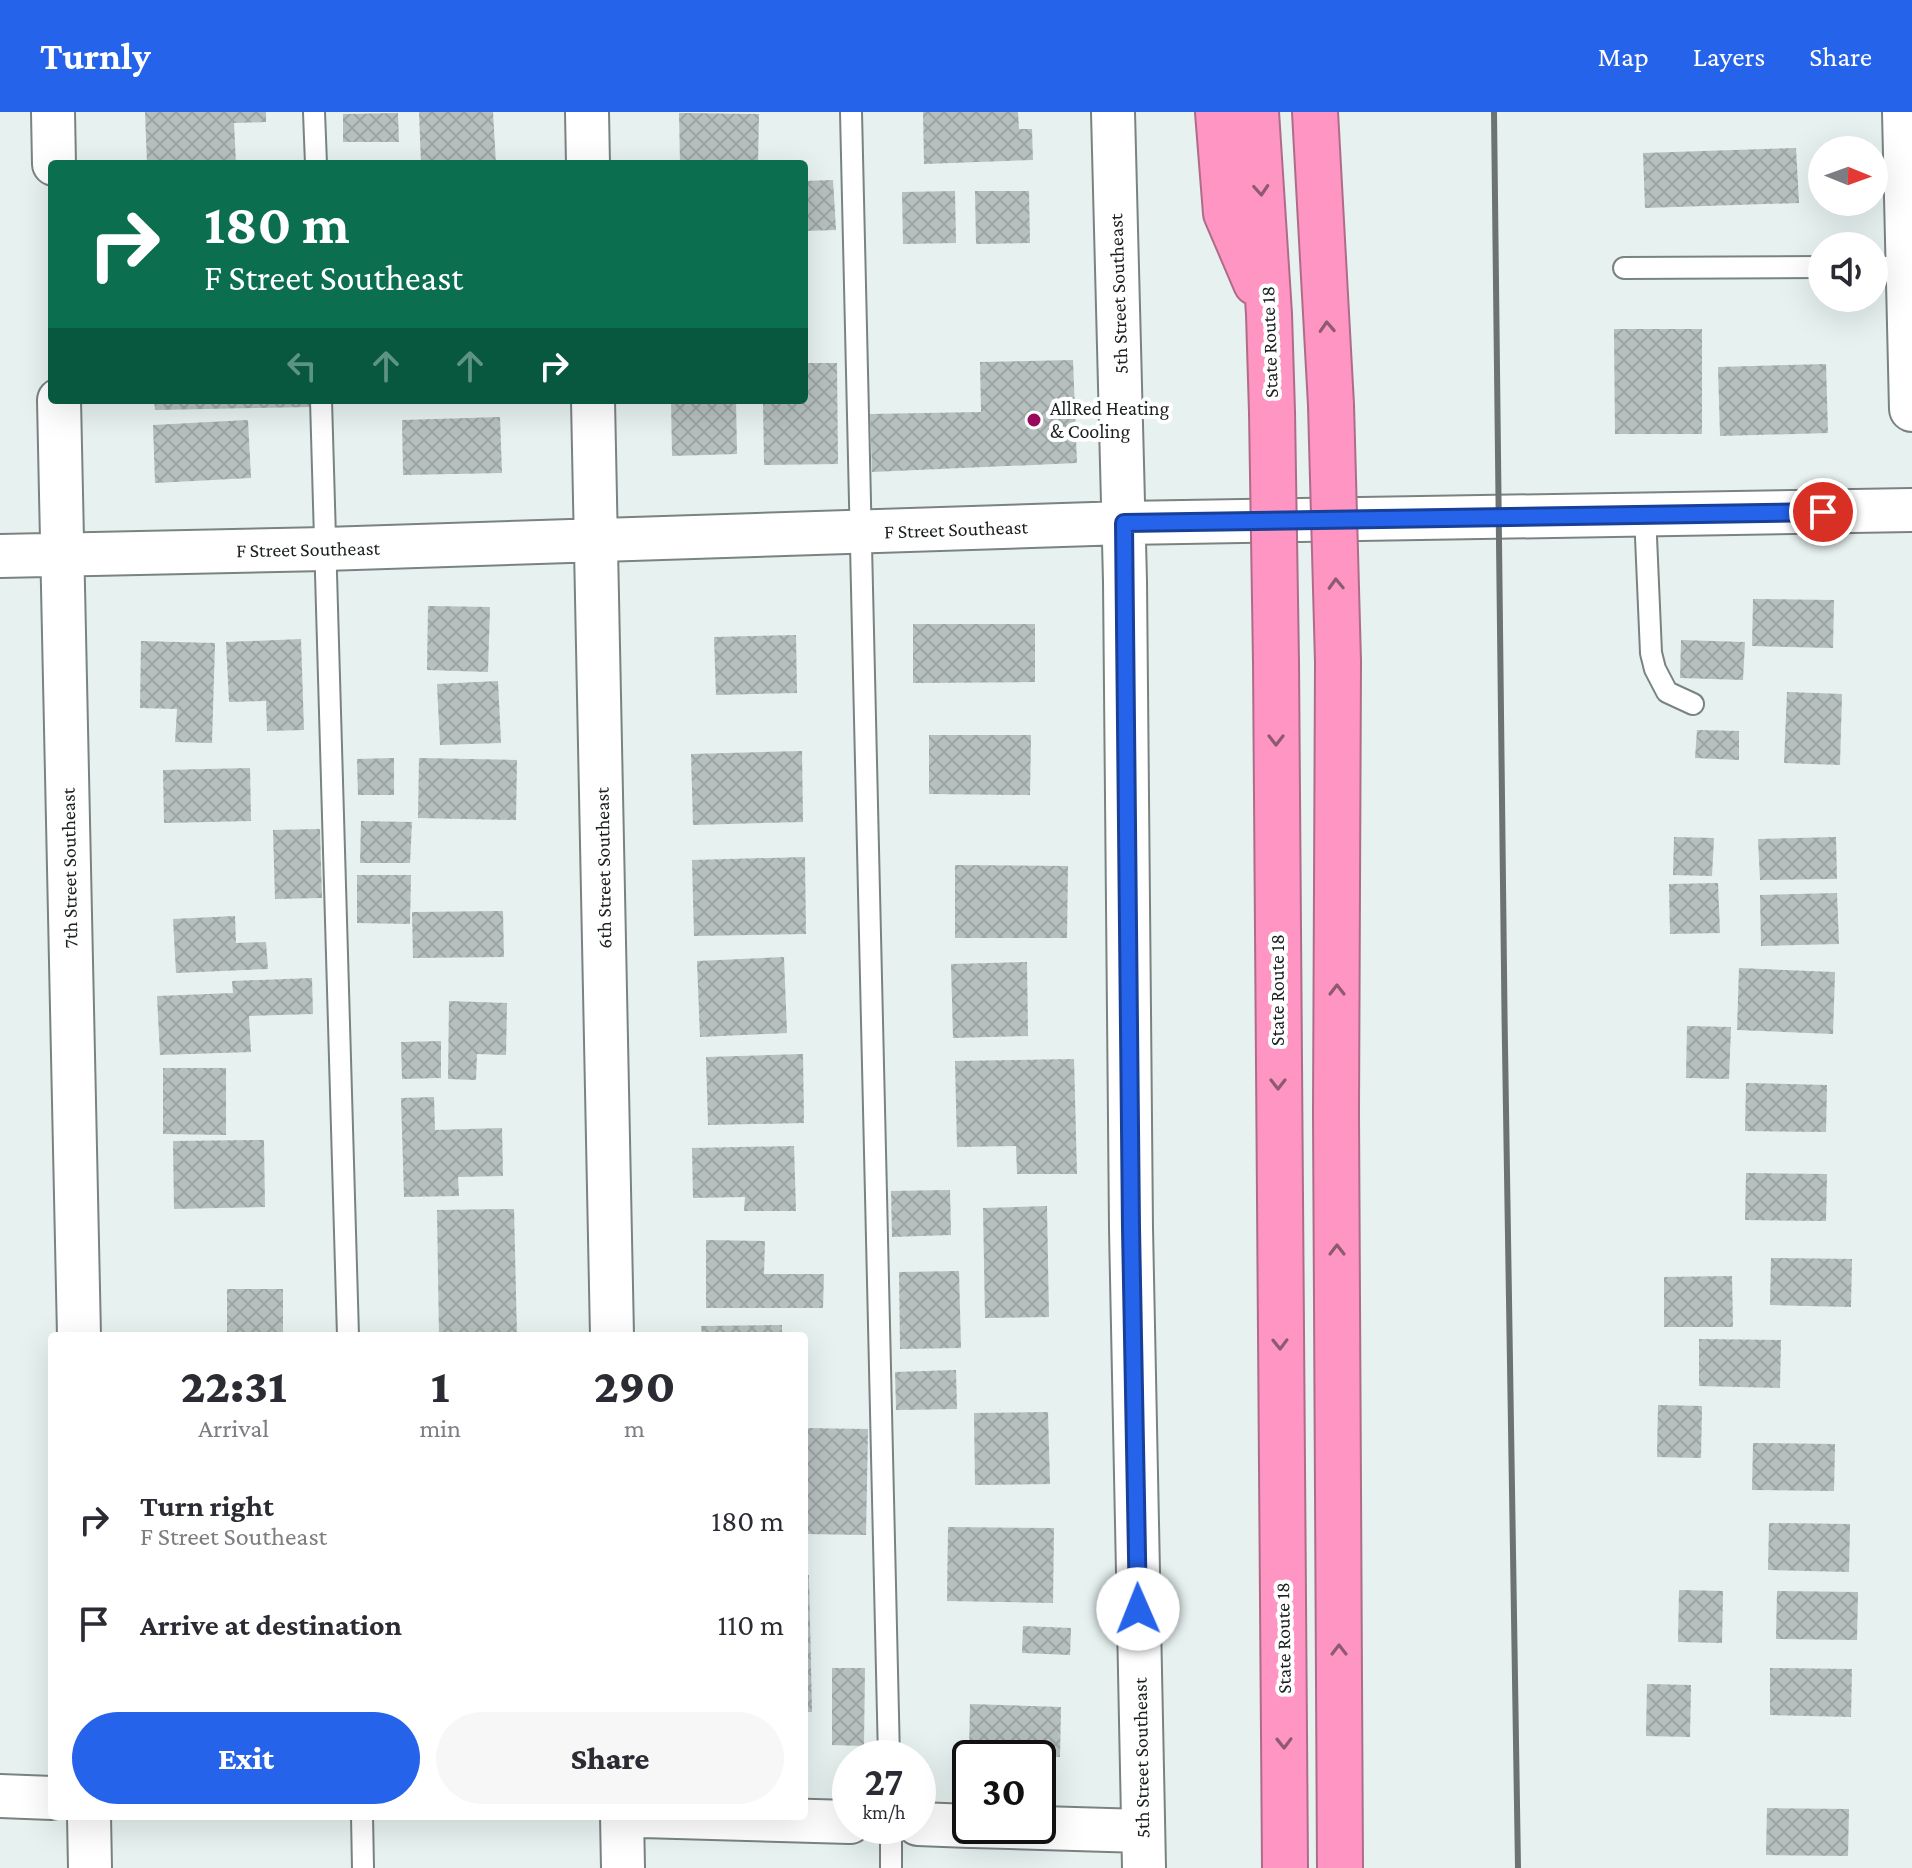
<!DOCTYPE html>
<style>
:root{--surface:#fff;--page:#f7f7f7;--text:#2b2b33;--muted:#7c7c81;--accent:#2563eb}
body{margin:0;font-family:"Crimson Pro",serif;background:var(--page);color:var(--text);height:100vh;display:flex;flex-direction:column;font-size:30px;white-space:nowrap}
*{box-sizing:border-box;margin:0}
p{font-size:26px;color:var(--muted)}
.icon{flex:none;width:44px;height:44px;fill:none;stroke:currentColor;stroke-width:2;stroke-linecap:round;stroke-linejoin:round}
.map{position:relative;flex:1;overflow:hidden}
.sheet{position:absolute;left:48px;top:1220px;width:760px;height:488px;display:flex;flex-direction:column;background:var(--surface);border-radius:8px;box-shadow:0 8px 32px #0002}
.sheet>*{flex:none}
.banner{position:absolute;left:48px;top:48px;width:760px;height:244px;border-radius:8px;box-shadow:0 8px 32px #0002;background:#0b6e4f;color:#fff;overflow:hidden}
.needle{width:52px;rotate:91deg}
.tools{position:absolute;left:1808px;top:24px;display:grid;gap:16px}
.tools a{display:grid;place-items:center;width:80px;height:80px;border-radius:50%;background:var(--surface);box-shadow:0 8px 32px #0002;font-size:40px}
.speed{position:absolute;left:832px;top:1628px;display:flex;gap:16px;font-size:40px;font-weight:700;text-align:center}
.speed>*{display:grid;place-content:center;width:104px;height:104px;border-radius:50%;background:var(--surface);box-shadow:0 8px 32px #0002;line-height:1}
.speed small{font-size:20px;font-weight:400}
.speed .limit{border:4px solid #111;border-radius:12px;background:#fff;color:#111}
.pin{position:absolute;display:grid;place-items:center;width:68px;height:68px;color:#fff;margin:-34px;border:4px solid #fff;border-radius:50%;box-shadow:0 2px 8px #0007}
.me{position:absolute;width:88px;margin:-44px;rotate:359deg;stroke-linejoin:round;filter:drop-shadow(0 0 6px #0008)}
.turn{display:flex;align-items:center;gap:28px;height:168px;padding:0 24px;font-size:36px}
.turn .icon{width:104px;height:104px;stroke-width:2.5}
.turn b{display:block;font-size:56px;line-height:68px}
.lanes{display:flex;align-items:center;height:76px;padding:0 24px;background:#0003;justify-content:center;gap:40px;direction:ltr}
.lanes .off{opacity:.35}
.eta{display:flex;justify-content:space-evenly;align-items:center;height:136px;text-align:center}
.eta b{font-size:48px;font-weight:800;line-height:56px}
.cta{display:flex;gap:16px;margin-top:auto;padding:16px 24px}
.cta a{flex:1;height:92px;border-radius:48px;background:var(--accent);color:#fff;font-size:32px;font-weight:800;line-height:92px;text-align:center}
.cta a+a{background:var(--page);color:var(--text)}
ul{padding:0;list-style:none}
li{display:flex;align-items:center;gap:24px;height:104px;padding:0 24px}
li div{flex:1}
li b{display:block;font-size:30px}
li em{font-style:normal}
header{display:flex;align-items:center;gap:48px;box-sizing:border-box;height:112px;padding:0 40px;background:var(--accent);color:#fff}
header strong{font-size:38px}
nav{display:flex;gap:44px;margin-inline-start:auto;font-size:28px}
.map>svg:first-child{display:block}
.building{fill:url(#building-cross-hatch)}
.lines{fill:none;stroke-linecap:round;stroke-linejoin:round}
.service-casing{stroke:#7a8382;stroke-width:24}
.minor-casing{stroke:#7a8382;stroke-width:46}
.tertiary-casing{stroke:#7a8382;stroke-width:48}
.motorway-casing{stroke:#af6c89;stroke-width:48}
.service{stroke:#fff;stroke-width:20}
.minor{stroke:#fff;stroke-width:42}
.tertiary{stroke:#fff;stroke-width:44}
.motorway{stroke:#fe95c2;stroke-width:44}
.rail{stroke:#6c7372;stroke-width:6}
.motorway-bridge-casing{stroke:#af6c89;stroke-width:48;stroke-linecap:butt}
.motorway-bridge{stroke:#fe95c2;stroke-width:44}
.oneway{stroke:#8d5a71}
.route-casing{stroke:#184099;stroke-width:20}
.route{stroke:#2563eb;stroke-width:14}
.poi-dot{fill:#990a5d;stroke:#fff;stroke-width:3}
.labels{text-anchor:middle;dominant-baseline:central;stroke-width:8;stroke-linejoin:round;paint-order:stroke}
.street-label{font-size:20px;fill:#1c2020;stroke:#fff}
.poi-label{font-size:20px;fill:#1c2020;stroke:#fff;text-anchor:start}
</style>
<header>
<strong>Turnly</strong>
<nav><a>Map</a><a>Layers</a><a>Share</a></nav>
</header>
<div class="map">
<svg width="1912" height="1756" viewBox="0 0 1912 1756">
<defs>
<pattern id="building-cross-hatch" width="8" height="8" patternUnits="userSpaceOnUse" patternTransform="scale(2)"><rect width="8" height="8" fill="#b6c0bf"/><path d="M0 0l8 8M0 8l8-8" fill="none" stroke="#9ca5a4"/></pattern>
</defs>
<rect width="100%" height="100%" fill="#e6f1f0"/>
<path class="building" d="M145,0H266V10L234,11L236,52H147Z
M419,0H493L496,52H421Z
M923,0H1018L1019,17H1032L1033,48L924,52Z
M398,1L399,30H343V2Z
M679,1L759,2L758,52H680Z
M1796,36L1799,91L1645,96L1643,41Z
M833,68L836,118L804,119V69Z
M955,79L956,131L903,132L902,80Z
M975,79H1029L1030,131L976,132Z
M1614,217H1702V322H1615Z
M1073,248L1077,351L872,360L870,302L981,300L980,250Z
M804,251H837L838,352L764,353L763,288H804Z
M1826,252L1828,321L1720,324L1718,255Z
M154,288H313V295L155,298Z
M671,288H736L737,342L672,344Z
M500,305L502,361L403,363L402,308Z
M248,308L251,366L155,371L153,313Z
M1753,487L1834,488L1833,536L1752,534Z
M428,494L490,495L488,560L427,558Z
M913,512H1035V570L913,571Z
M796,523L797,581L716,583L714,525Z
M301,527L304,618L267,619L266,589L229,590L226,530Z
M1681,528L1745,530L1743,568L1680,566Z
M141,529L215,531L212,631L175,630L177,597L140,596Z
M498,569L501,631L440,633L437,572Z
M1787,580L1842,582L1840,653L1784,651Z
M1697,618L1739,619V648L1695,646Z
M929,623H1031L1030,683L929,682Z
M802,639L803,710L693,713L691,642Z
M394,646V683H358L357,647Z
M419,646L517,648L516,708L418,706Z
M250,656L251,709L164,711L163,658Z
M361,709L412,710L410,751H360Z
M320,717L322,786L275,787L273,718Z
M1674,725L1714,726L1712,764L1673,763Z
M1836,725L1837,767L1760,768L1758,727Z
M805,745L806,822L694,824L692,748Z
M955,753L1068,754L1067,826H955Z
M357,763H411L410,812L357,811Z
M1718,771L1720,821L1670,822L1669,772Z
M1837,781L1839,832L1761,834L1760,783Z
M503,799L504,845L413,846L412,800Z
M235,804L236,831L266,830L268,857L176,861L173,807Z
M784,845L787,921L700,925L697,849Z
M1027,850L1028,924L953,926L951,852Z
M1739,856L1835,860L1833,922L1737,918Z
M312,866L313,902L249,904L251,940L160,943L157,884L233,881L232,869Z
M449,889L507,891L506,943L477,942L476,968L448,967Z
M1687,914L1731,915L1729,967L1686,966Z
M441,929V966L402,967L401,930Z
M803,942L804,1011L708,1013L706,945Z
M1074,947L1077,1062H1017L1016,1034L957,1035L955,949Z
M163,956H226V1023L163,1022Z
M1746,971L1827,973L1826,1020L1745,1019Z
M434,985L435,1018L502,1016L503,1064L458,1065L459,1084L404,1085L401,986Z
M264,1028L265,1095L174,1097L173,1029Z
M794,1034L796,1099H744L745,1085L693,1086L692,1036Z
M1746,1061L1827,1062L1826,1109L1745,1108Z
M950,1078L951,1123L892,1125L891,1079Z
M1047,1094L1049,1205L985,1206L983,1096Z
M514,1097L517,1224H439L437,1098Z
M706,1128L765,1129L764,1162H824L823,1196H706Z
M1771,1146L1852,1147L1851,1195L1770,1193Z
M959,1159L961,1236L900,1237L899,1160Z
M1732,1164L1733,1215H1664V1165Z
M227,1177H283V1224H227Z
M782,1213V1224H702L701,1214Z
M1699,1227L1781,1228L1780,1276L1699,1274Z
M956,1258L957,1297L896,1298L895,1260Z
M1658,1293L1702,1294L1701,1346L1657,1345Z
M1048,1300L1050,1372L975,1373L974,1301Z
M804,1316L868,1317L866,1423L804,1422Z
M1753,1331L1835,1332L1834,1379L1752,1378Z
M1769,1411L1850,1412L1849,1460L1768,1458Z
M948,1415L1054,1416L1053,1491L947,1489Z
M804,1463H809L812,1600H804Z
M1679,1478L1723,1479L1722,1531L1678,1530Z
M1777,1479L1858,1480L1857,1528L1776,1527Z
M1023,1514L1071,1516L1070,1543L1022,1541Z
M832,1556H865L864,1634L832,1633Z
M1770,1556L1852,1557L1851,1605L1770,1603Z
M1647,1572L1691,1573L1690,1625L1646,1624Z
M970,1592L1061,1595L1060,1645L969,1642Z
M1767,1696L1849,1697L1848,1744L1766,1743Z"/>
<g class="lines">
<g class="service-casing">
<path id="service" d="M314,0L316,52
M851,0L889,1646
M1874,155H1909
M1624,156L1822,155
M321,288L348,1224
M1645,402L1651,541L1655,557L1667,580L1693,592
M362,1704L363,1756
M891,1714V1756"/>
</g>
<g class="minor-casing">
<path id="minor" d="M53,0L54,52
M587,0L588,52
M1113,0L1125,469L1131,1116L1144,1756
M59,288L79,1224
M593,288L612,1224
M0,444L325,437L1124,411L1912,398
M0,1684L52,1686
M89,1704L90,1756
M622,1704L623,1756
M642,1704L850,1710
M918,1712L970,1714
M972,1714L1142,1719"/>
</g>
<g class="tertiary-casing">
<path id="tertiary" d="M1905,0L1912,297"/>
</g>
<g class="motorway-casing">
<path id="motorway" d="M1218,0L1226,101L1256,171
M1256,0L1269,202L1272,300
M1315,0L1331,293
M1276,550L1285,1756
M1338,550L1336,1001L1340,1756"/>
</g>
<use href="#service" class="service"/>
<use href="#minor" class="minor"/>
<use href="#tertiary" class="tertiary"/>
<use href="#motorway" class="motorway"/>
<path class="rail" d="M1494,0C1498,585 1509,1171 1518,1756"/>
<g class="motorway-bridge-casing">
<path id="motorway-bridge" d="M1331,293L1338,550
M1272,300L1276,550"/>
</g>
<use href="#motorway-bridge" class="motorway-bridge"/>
</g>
<defs><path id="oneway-chevron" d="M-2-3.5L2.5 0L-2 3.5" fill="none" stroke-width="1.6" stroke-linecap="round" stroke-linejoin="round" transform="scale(2)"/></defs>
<g class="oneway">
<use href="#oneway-chevron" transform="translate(1261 78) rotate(86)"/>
<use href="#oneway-chevron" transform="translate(1327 215) rotate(-93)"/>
<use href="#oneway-chevron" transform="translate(1336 472) rotate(-92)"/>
<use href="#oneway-chevron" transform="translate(1276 628) rotate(90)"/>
<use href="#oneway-chevron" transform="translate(1337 878) rotate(-90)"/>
<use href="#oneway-chevron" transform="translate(1278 972) rotate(90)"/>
<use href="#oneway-chevron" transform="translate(1337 1138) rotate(-90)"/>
<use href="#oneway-chevron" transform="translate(1280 1232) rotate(89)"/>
<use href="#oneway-chevron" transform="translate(1339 1538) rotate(-90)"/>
<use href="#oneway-chevron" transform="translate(1284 1631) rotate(89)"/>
</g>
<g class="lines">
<g class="route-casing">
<path id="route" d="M1138,1497L1131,1116L1124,411L1823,400"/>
</g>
<use href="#route" class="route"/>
</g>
<circle class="poi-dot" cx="1034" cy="308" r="8"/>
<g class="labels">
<g class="street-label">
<text transform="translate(1118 182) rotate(-92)">5th Street Southeast</text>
<text transform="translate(1269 230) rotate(-92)">State Route 18</text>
<text transform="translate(956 417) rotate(-2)">F Street Southeast</text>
<text transform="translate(308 437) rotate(-1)">F Street Southeast</text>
<text transform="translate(69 756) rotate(-91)">7th Street Southeast</text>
<text transform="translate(603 756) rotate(-91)">6th Street Southeast</text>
<text transform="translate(1277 878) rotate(-90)">State Route 18</text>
<text transform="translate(1283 1526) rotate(-91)">State Route 18</text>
<text transform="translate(1141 1646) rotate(-91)">5th Street Southeast</text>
</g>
<g class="poi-label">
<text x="1050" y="296">AllRed Heating<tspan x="1050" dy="23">&amp; Cooling</tspan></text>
</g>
</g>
</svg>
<div class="tools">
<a><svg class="needle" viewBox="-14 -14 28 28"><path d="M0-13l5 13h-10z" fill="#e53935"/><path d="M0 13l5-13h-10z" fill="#7c7c81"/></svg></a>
<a><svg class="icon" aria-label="sound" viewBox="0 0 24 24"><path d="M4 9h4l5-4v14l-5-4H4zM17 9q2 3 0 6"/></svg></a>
</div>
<div class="speed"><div>27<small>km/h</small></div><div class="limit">30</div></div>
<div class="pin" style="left:1823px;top:400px;background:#d93025"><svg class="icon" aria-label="arrive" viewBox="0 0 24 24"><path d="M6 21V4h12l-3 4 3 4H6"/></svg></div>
<svg class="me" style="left:1138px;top:1497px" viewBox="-20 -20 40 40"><circle r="19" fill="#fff"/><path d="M0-13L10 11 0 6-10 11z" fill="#2563eb"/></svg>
<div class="banner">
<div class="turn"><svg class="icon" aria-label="right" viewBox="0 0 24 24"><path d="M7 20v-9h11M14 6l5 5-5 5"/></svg><div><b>180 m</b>F Street Southeast</div></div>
<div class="lanes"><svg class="icon off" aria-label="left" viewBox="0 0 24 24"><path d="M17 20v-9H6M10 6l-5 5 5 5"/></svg><svg class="icon off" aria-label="ahead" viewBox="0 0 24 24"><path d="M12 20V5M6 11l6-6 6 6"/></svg><svg class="icon off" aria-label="ahead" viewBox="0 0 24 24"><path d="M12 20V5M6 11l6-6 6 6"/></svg><svg class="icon" aria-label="right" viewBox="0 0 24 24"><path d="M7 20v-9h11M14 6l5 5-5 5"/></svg></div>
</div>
<section class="sheet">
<div class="eta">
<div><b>22:31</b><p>Arrival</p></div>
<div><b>1</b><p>min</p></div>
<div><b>290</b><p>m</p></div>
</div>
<ul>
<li><svg class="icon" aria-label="right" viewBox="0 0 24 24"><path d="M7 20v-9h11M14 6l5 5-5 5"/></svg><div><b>Turn right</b><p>F Street Southeast</p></div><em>180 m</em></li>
<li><svg class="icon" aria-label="arrive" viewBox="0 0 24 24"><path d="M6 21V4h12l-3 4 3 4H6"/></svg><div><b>Arrive at destination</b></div><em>110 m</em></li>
</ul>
<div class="cta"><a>Exit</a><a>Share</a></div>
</section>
</div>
